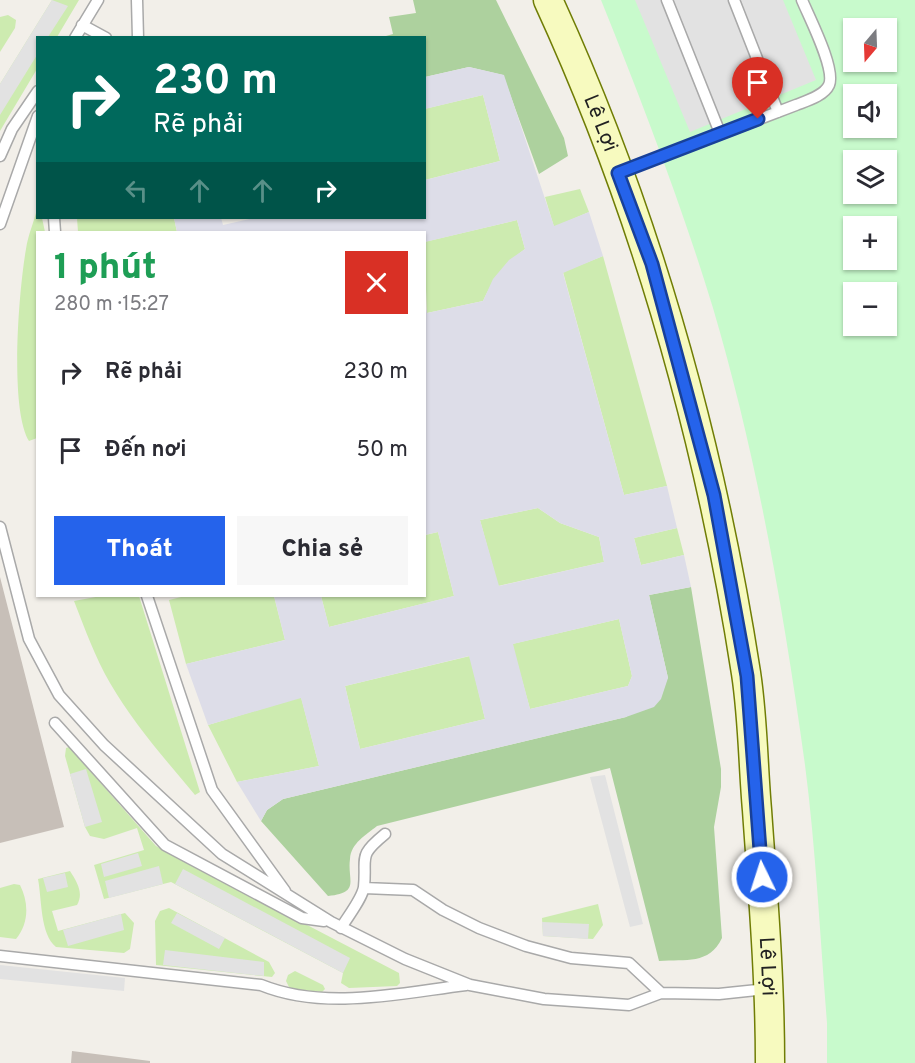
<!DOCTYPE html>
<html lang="vi">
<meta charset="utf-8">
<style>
:root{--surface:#fff;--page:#f7f7f7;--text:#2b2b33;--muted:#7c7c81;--accent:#2563eb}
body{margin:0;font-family:Overpass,sans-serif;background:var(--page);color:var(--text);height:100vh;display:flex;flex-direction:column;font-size:22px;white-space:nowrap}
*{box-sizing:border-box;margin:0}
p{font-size:20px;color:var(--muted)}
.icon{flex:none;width:33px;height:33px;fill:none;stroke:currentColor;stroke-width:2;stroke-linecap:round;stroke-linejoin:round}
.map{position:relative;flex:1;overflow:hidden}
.panel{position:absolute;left:36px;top:231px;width:390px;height:366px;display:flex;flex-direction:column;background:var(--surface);border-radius:0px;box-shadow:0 2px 4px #0004}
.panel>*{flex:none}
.hud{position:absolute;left:36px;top:36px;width:390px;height:183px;border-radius:0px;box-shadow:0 2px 4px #0004;background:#00695c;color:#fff;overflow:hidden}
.needle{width:39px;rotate:199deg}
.controls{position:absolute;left:843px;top:18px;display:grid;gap:12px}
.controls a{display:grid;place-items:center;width:54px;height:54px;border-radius:0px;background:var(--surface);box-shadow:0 2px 4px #0004;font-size:30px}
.pin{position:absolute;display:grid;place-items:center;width:51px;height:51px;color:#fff;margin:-62px -26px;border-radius:50% 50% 50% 0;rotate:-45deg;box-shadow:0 0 6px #0007}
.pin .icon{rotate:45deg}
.me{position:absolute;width:66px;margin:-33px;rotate:356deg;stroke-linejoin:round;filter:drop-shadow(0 0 4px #0008)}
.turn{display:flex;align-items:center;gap:21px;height:126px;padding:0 18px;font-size:27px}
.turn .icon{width:78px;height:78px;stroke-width:2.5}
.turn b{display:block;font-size:42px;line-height:51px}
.lanes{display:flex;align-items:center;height:57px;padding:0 18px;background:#0003;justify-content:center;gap:30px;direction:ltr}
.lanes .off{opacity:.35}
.round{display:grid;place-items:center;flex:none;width:63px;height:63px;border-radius:0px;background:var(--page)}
.headline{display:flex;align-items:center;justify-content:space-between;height:102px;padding:0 18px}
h1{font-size:36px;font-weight:800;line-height:45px;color:#1e9e55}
.primary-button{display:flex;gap:12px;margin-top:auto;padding:12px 18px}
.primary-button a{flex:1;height:69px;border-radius:0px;background:var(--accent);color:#fff;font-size:24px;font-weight:800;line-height:69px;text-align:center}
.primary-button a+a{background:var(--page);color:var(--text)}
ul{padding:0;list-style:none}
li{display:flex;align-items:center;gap:18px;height:78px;padding:0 18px}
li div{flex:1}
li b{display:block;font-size:22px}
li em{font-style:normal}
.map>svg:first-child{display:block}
.grass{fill:#cdebb0}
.forest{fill:#add19e}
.park{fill:#c8facc;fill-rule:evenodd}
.parking{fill:#e2e2e2}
.plaza{fill:#dddde8;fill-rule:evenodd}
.building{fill:#c7bfb8}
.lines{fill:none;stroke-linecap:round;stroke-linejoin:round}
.service-casing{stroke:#a9a9a9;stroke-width:13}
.secondary-casing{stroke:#707d05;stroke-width:31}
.service{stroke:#fff;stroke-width:10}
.secondary{stroke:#f7fabf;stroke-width:28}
.route-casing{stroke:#184099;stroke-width:15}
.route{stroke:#2563eb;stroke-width:10}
.labels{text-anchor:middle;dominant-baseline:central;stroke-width:5;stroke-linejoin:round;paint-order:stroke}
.street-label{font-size:21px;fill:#222;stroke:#fff}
</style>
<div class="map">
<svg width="915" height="1063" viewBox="0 0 915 1063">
<rect width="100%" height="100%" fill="#f2efe9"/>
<path class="grass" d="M52,0H79L57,37L38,38L37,69L0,131V84Z
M8,15L16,20L15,28L0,52V17Z
M483,95L500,161L425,180L424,109Z
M580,189L589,212L554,227L545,197Z
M37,209L38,218H42L45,232H38L37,438L29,441C9,408 19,289 26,249C28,235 34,222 37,209Z
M77,218H174L177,232H78Z
M517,220L525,249C505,264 493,279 483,301L427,313L424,242Z
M603,256L667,486L624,495L563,272Z
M538,508L560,523L599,537L604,562L498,586L480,520Z
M677,528L684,555L641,565L634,538Z
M438,532L454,596L329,627L321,596H424L425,535Z
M101,596H139L200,792L195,795C165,759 133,723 110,683C95,657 85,629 74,601Z
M185,596H274L285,640L186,664L169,600Z
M619,619L632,676L628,686L530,709L512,644Z
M470,656L485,719L360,749L345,686Z
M301,697L319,766L237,782L208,725Z
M69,747L156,846L399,973L400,983L397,986L349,988L341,983L343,973L171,882L104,899L94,865L144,850L137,828L104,839L90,836L85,827L65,756L66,748Z
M70,871C77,882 84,893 77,905L52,911L58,931L125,913L134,923L130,949L124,953L56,947C40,934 42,900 38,879Z
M14,884L20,885C29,903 29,923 16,939L0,937V888Z
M598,904L603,925L593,939L543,936L542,918Z
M169,908L269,962L275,973L272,977L156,965L155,921L160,911Z
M295,971L323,985L325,989L322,992L290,989L286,981L288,975Z"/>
<path class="forest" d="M413,0H496L564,138L568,156L539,174L503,75L469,67L425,77L424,38H379L393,34L389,17L416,13Z
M691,587L721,769V787L714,827L722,938C709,965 686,959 659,961L610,768L377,826C366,835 351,843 350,859C347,880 361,893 328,896L261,821L267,810L283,799L626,717L668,678L649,595Z"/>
<path class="park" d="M601,0H915V1063H827V1023C820,937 816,850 805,765C784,612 757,457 713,308C681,203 642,102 601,0ZM854,28H886V62H854ZM854,94H886V128H854ZM854,160H886V194H854ZM854,226H886V260H854ZM854,292H886V326H854Z"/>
<path class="parking" d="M52,0L68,6L48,37L38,38L37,55L0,115V84Z
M635,0H783L816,80L690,132Z
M86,769L102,822L85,827L70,774Z
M605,775L643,924L630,927L590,777Z
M138,853L142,866L104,877L101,864Z
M159,866L163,884L109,898L105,881Z
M183,869L350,958L343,973L175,884Z
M65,873L68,887L47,892L43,878Z
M177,913L225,938L219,949L171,923Z
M121,914L124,930L68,946L63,930Z
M542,922L589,924L588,939L543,936Z
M165,950L264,962V976L163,965Z
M0,965L125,978L124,991L0,979Z"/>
<path class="plaza" d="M469,67L504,75L554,226L589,212L603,256L563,273L624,495L667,486L677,528L634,538L641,565L684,555L691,587L649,595L668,678L661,699L654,707L626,717L283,799L267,810L261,821L237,782L319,766L301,698L208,725L186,664L285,640L274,596H321L329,627L454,596L438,532L425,535V304L427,313L483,301L493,279L509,260L525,249L517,220L425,242L424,232H177L174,218H221L223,225L254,218H424L425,180L500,161L483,95L425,109V77ZM538,508L560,523L599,537L604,562L499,586L480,520ZM619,619L632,676L628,686L530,709L513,644ZM469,656L485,719L360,749L345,686Z"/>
<path class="building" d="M0,577L64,827L0,843Z
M72,1051L150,1061V1063H71Z"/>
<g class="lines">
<g class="service-casing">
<path id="service" d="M137,0L138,38
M667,0L720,133
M734,0L778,112
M82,25L106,38
M75,38L98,0
M0,156L12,129L38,91
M621,172L796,105C806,101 824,96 829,85C836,69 809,17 802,0
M54,218L55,232
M0,224L38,116
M0,527L29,639L59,695L104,745L222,854L331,922L405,959L470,985L544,999L629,1005L661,993L719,994L767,989
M147,596L212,790L285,891
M55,723L165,845L302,918L324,921
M364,888L413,890L443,910L479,928L526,946L571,958L629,963L661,993
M341,928C348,916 362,899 364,887C367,856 357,857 385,834
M0,956L261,985C325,1011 400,993 466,985"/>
</g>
<g class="secondary-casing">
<g id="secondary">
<path id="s1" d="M548,0C646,213 710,442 746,673C753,718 753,765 757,810C763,895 770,978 770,1063"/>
</g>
</g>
<use href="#service" class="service"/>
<use href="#secondary" class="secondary"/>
</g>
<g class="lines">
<g class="route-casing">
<path id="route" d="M758,119L618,173L652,264L714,495L747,676L762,877"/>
</g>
<use href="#route" class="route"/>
</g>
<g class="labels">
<g class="street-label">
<text stroke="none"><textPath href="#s1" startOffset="134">Lê Lợi</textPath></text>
<text stroke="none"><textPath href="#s1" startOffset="998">Lê Lợi</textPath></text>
</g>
</g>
</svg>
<div class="controls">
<a><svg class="needle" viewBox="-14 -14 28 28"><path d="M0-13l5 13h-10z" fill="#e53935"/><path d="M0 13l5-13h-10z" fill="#7c7c81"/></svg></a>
<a><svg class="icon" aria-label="sound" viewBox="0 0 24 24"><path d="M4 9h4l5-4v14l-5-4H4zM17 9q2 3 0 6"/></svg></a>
<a><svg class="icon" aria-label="layers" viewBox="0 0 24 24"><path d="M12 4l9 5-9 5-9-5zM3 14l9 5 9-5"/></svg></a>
<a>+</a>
<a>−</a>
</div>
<div class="pin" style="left:758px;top:119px;background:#d93025"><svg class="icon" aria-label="arrive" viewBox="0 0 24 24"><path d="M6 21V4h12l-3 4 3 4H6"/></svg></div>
<svg class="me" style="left:762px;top:877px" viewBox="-20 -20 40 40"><circle r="17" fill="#2563eb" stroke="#fff" stroke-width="3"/><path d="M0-11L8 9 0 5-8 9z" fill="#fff"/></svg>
<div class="hud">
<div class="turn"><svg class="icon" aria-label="right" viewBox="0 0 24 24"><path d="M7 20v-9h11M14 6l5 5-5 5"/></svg><div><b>230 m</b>Rẽ phải</div></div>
<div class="lanes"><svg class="icon off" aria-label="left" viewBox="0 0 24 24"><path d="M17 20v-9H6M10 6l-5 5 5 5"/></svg><svg class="icon off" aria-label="ahead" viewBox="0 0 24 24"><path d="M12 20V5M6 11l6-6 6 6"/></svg><svg class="icon off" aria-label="ahead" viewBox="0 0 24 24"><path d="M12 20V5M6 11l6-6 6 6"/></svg><svg class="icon" aria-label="right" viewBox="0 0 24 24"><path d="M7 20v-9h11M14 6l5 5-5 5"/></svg></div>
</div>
<section class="panel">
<div class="headline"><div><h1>1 phút</h1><p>280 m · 15:27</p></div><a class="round" style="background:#d93025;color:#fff"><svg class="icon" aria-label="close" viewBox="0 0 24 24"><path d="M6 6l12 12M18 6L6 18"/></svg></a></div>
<ul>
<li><svg class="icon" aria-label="right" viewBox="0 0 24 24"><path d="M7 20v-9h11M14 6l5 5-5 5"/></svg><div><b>Rẽ phải</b></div><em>230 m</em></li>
<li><svg class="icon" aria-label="arrive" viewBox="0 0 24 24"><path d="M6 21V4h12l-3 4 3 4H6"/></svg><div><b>Đến nơi</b></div><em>50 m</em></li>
</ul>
<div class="primary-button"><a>Thoát</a><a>Chia sẻ</a></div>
</section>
</div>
